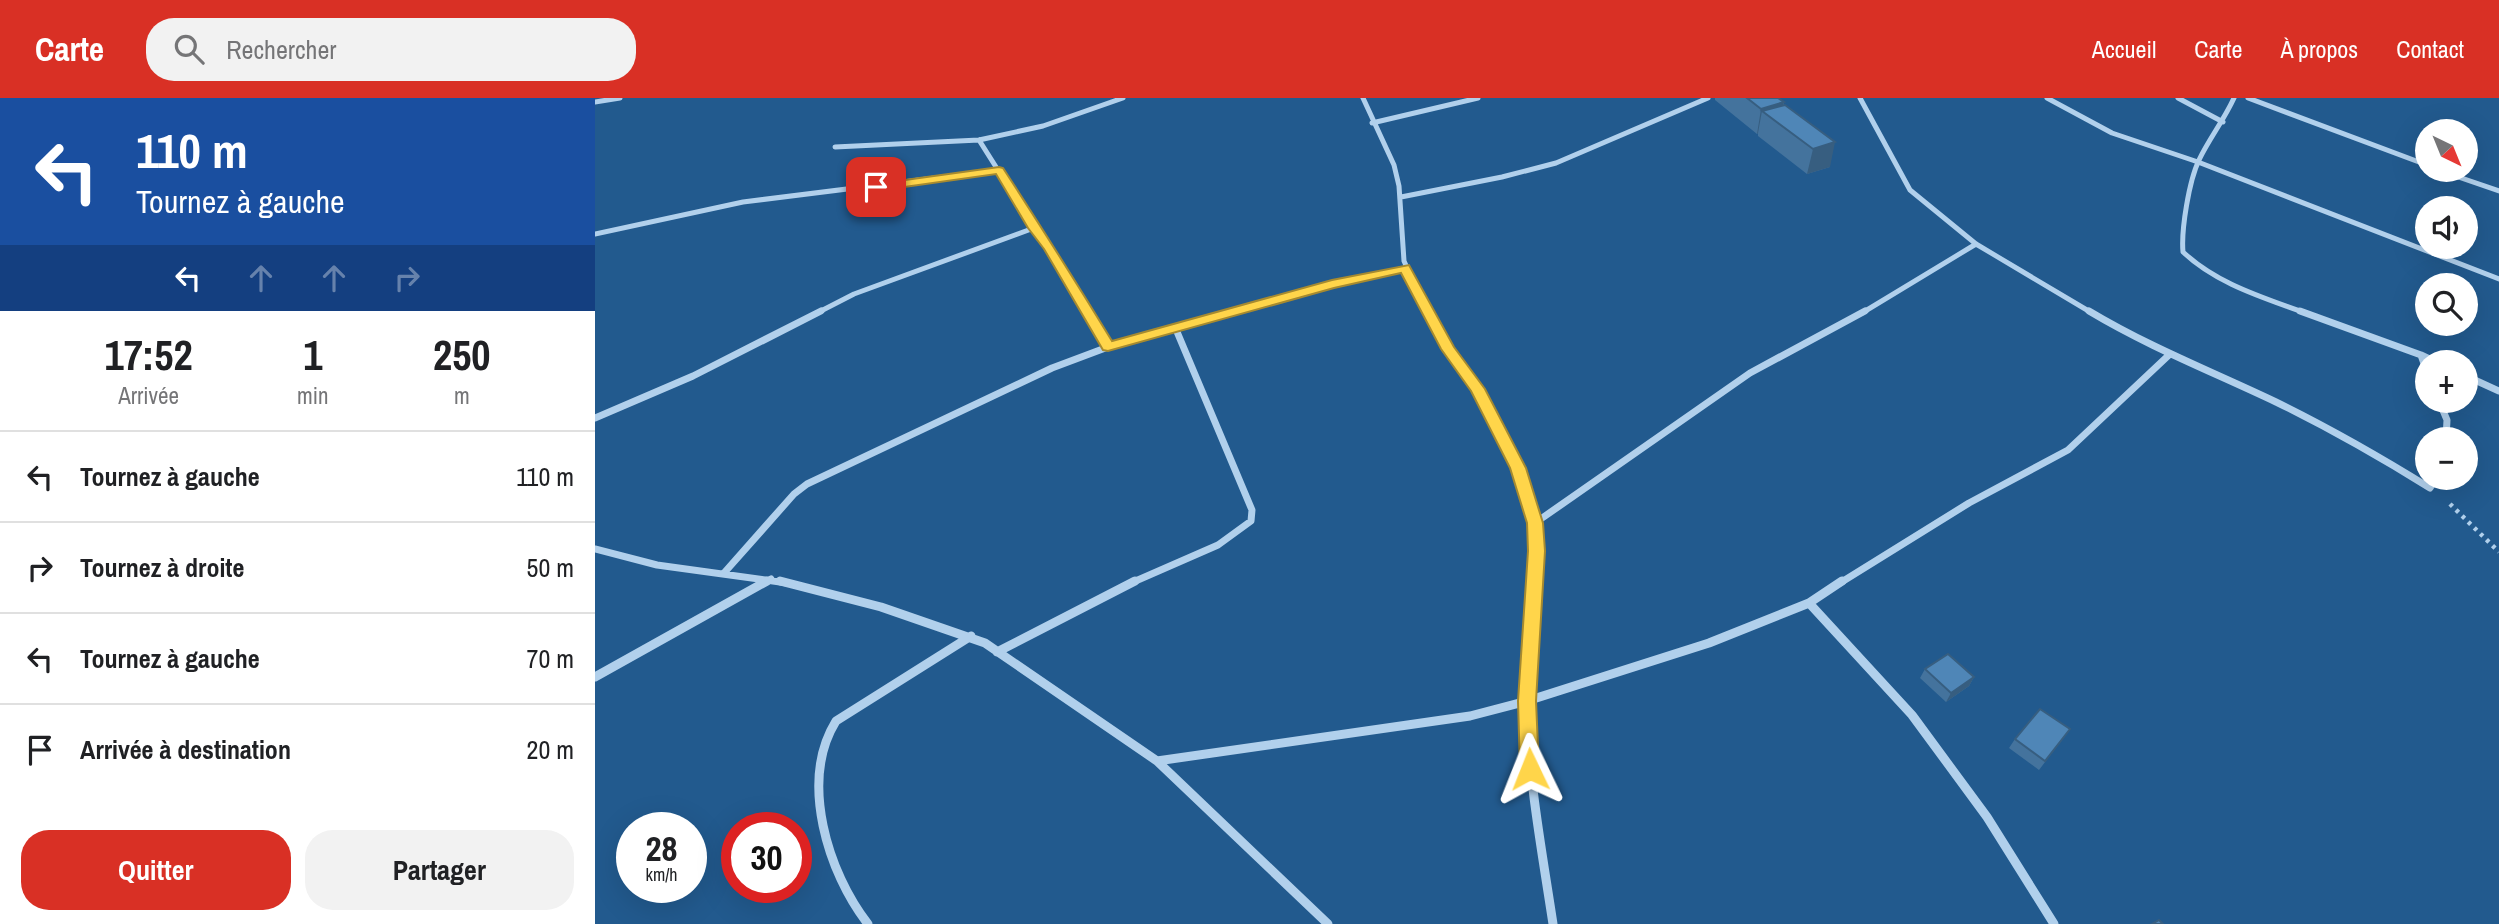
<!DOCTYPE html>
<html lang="fr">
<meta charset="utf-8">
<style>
:root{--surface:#fff;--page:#f2f2f2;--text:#202124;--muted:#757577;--line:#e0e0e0;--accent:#d93025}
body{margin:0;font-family:"Archivo Narrow",sans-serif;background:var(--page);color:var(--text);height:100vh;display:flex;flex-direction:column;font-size:26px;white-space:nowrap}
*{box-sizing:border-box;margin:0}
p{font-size:23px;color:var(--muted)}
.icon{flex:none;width:38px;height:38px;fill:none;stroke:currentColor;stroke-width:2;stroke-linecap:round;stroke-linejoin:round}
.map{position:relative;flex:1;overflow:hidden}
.sheet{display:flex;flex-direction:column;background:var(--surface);width:595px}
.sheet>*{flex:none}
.banner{background:#1a4fa0;color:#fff;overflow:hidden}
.needle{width:46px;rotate:137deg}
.buttons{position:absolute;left:1820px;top:21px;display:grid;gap:14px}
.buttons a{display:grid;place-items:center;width:63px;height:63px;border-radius:50%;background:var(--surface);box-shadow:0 7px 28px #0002;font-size:35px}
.speed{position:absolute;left:21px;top:714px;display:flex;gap:14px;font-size:35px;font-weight:700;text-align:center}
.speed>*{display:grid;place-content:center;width:91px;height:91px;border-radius:50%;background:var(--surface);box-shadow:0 7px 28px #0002;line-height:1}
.speed small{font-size:18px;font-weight:400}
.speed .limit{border:10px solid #d22;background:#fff;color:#111}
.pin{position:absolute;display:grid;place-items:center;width:60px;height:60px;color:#fff;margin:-30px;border-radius:14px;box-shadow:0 4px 10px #0006}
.me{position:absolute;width:77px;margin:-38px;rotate:358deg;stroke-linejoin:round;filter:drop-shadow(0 0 5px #0008)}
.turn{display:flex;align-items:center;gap:24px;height:147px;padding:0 21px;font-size:32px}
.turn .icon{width:91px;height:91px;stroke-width:2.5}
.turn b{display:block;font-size:49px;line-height:60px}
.lanes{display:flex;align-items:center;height:66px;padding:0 21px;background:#0003;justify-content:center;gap:35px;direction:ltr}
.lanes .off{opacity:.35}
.eta{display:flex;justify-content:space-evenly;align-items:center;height:119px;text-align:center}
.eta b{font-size:42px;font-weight:700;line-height:49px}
.cta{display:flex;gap:14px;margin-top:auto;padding:14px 21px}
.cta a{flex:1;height:80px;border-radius:28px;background:var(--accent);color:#fff;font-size:28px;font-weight:700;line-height:80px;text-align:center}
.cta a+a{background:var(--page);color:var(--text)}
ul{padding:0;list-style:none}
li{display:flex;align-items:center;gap:21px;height:91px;padding:0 21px;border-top:2px solid var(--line)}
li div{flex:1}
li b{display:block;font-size:26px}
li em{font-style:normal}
header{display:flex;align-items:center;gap:42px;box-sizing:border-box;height:98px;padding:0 35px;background:var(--accent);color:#fff}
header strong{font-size:33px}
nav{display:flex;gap:38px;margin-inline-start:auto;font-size:24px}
.search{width:490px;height:63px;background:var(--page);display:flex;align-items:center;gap:18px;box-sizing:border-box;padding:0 24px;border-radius:28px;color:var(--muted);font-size:26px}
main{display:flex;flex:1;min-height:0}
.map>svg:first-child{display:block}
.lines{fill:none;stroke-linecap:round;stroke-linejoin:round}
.path{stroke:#b1d0ec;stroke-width:4.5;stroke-dasharray:3.5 5;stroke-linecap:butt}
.minor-far2{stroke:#b1d0ec;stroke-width:5}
.minor-far1{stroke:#b1d0ec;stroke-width:7}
.minor{stroke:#b1d0ec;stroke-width:9}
.wall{fill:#44739d}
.shaded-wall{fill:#375e80}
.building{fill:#4f86b7;stroke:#375e80;stroke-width:2}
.route{fill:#ffd54a;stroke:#a68a30;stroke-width:2}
</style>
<header>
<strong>Carte</strong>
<div class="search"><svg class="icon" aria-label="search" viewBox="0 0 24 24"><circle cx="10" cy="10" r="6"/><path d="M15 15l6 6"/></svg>Rechercher</div>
<nav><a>Accueil</a><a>Carte</a><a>À propos</a><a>Contact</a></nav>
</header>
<main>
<section class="sheet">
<div class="banner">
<div class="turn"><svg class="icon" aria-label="left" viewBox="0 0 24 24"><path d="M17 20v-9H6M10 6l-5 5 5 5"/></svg><div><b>110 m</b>Tournez à gauche</div></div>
<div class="lanes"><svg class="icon" aria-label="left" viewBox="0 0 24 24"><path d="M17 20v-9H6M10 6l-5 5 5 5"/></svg><svg class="icon off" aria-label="ahead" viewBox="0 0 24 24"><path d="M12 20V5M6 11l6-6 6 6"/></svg><svg class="icon off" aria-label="ahead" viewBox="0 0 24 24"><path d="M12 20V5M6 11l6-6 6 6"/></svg><svg class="icon off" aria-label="right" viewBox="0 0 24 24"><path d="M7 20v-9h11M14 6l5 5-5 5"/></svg></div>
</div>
<div class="eta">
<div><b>17:52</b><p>Arrivée</p></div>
<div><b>1</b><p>min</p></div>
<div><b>250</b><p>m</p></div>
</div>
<ul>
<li><svg class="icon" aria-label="left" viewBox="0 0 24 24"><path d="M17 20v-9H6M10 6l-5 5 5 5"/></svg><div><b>Tournez à gauche</b></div><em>110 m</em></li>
<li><svg class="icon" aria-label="right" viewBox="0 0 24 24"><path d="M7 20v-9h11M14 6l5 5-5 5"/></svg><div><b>Tournez à droite</b></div><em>50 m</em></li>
<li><svg class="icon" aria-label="left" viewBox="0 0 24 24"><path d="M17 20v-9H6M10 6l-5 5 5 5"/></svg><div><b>Tournez à gauche</b></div><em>70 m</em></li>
<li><svg class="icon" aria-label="arrive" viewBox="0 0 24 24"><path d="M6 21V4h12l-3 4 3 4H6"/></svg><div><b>Arrivée à destination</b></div><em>20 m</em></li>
</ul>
<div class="cta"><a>Quitter</a><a>Partager</a></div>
</section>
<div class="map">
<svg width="1904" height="826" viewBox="0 0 1904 826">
<rect width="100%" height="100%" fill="#225a8e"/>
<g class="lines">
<path class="path" d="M1855,406L1904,454"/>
<path class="minor-far2" d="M768,0L799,67L804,88L809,163L832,215
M1265,0L1315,92L1381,146L1497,215
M1452,0L1517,35L1603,64L1904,181
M1583,0L1628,24
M1639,0C1629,22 1614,41 1604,62C1594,83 1586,132 1588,154C1622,186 1667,199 1710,215
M1653,0L1832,67
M0,4L25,0
M777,25L883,0
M384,42L493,215
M240,49L384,42L448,28L528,0
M1843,72L1904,93
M806,99L907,79L961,65L1113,0
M0,136L148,104L404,72
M222,215L259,196L439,130
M635,215L737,186L810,170
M1267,215L1381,146"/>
<path class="minor-far1" d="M492,213L513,249
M831,213C846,239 865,263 881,289C921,350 945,412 941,485
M1494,213C1554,249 1618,274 1681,304C1734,330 1785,359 1835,390L1841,380
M1705,213L1826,257L1832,274
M1826,257L1841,264
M1871,278L1904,293
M1844,303L1852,322L1851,341
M0,320L98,278L226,213
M940,425L1155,275L1270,213
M0,451L62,467L192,485
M129,475L199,396L212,386L457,270L513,249L641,213
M169,485L176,481
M536,485L623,447L656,423L657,412L580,229
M1245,485L1374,405L1473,352L1575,256"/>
<path class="minor" d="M185,483L286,509L390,545L562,663L733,826
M941,483C939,524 932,565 932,607C933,680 947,753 958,826
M1214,505L1317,617L1392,719L1459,826
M402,554L540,483
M0,579L172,483
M562,663L875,618L932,603L1114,545L1214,505L1247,483
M273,826C233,775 204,683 241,623L376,538"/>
</g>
<path class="wall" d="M1120,0H1183L1189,4V7L1235,69L1212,76L1163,38V35L1162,36L1120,2Z
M1330,571L1379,579L1374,588L1351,604L1325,580Z
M1475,631L1444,672L1414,650L1420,641Z"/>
<path class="shaded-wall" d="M1189,4L1185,27L1167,13L1163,35L1162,36L1166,11Z
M1240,44L1235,69L1212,76L1218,51Z
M1379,579L1374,588L1351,604L1356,595Z"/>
<path class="building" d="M1152,0H1183L1189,4L1166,11Z
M1190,7L1240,44L1218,51L1167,13Z
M1353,556L1379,579L1356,595L1330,571Z
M1445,611L1475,631L1450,663L1420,641Z
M1564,822L1568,826H1557Z"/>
<path class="route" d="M404,69L408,70C445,127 481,184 517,243L737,182L814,167L859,249L890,291L931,370L948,425L950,453L941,603L944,671L941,677L935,680L928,677L925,671L923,603L933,453L932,425L915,370L876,293L846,251L806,175L739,190L513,253L508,252L449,151L433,130L401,76L281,93L275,89L281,86Z"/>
</svg>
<div class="buttons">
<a><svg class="needle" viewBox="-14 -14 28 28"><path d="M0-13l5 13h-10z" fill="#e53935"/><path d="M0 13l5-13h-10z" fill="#757577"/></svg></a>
<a><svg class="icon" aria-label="sound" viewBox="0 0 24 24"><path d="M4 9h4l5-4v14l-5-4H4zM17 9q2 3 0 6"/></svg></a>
<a><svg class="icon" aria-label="search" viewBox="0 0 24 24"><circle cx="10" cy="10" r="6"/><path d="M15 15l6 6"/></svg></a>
<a>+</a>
<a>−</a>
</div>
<div class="speed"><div>28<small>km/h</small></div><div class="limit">30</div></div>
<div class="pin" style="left:281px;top:89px;background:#d93025"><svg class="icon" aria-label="arrive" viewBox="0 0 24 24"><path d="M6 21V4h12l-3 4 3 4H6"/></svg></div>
<svg class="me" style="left:935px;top:671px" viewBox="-20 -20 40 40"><path d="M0-17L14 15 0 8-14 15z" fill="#ffd54a" stroke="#fff" stroke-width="4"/></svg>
</div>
</main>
